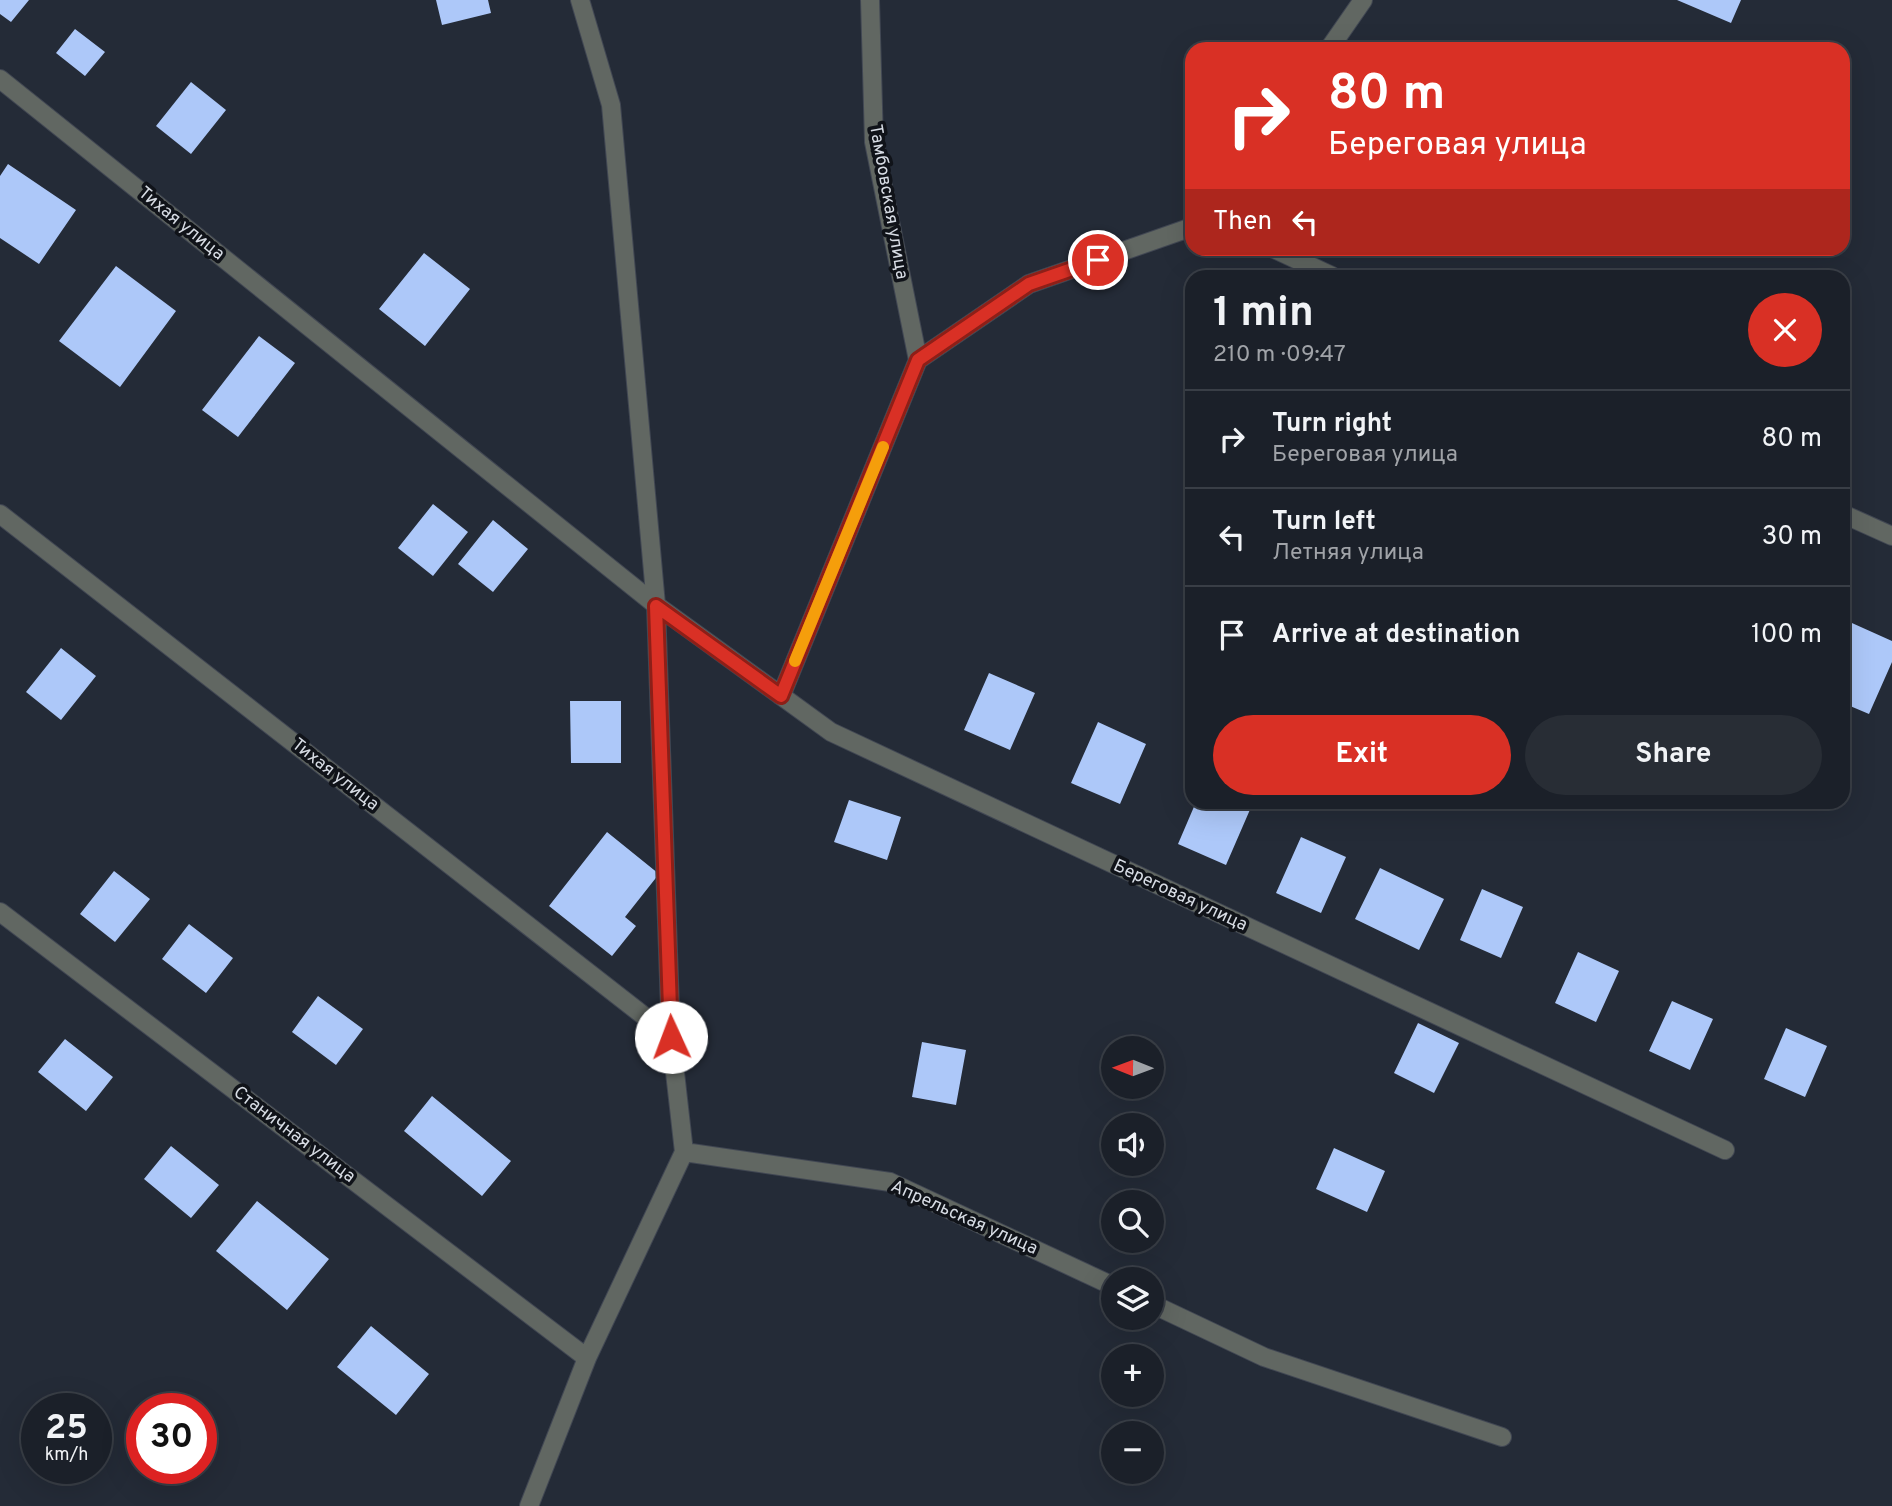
<!DOCTYPE html>
<meta charset="utf-8">
<style>
:root{--surface:#1b2029;--page:#282d35;--text:#f1f3f6;--muted:#a0a3a8;--line:#393e46;--accent:#d93025}
body{margin:0;font-family:Overpass,sans-serif;background:var(--page);color:var(--text);height:100vh;display:flex;flex-direction:column;font-size:26px;white-space:nowrap}
*{box-sizing:border-box;margin:0}
p{font-size:23px;color:var(--muted)}
.icon{flex:none;width:38px;height:38px;fill:none;stroke:currentColor;stroke-width:2;stroke-linecap:round;stroke-linejoin:round}
.map{position:relative;flex:1;overflow:hidden}
.sheet{position:absolute;left:1185px;top:270px;width:665px;height:539px;display:flex;flex-direction:column;background:var(--surface);border-radius:21px;box-shadow:0 7px 28px #0002,0 0 0 2px var(--line)}
.sheet>*{flex:none}
.top-card{position:absolute;left:1185px;top:42px;width:665px;height:214px;border-radius:21px;box-shadow:0 7px 28px #0002,0 0 0 2px var(--line);background:#d93025;color:#fff;overflow:hidden}
.needle{width:46px;rotate:271deg}
.buttons{position:absolute;left:1101px;top:1036px;display:grid;gap:14px}
.buttons a{display:grid;place-items:center;width:63px;height:63px;border-radius:50%;background:var(--surface);box-shadow:0 7px 28px #0002,0 0 0 2px var(--line);font-size:35px}
.speed{position:absolute;left:21px;top:1393px;display:flex;gap:14px;font-size:35px;font-weight:700;text-align:center}
.speed>*{display:grid;place-content:center;width:91px;height:91px;border-radius:50%;background:var(--surface);box-shadow:0 7px 28px #0002,0 0 0 2px var(--line);line-height:1}
.speed small{font-size:18px;font-weight:400}
.speed .limit{border:10px solid #d22;background:#fff;color:#111}
.pin{position:absolute;display:grid;place-items:center;width:60px;height:60px;color:#fff;margin:-30px;border:4px solid #fff;border-radius:50%;box-shadow:0 2px 7px #0007}
.me{position:absolute;width:77px;margin:-38px;rotate:358deg;stroke-linejoin:round;filter:drop-shadow(0 0 5px #0008)}
.turn{display:flex;align-items:center;gap:24px;height:147px;padding:0 28px;font-size:32px}
.turn .icon{width:91px;height:91px;stroke-width:2.5}
.turn b{display:block;font-size:49px;line-height:60px}
.then{display:flex;align-items:center;height:66px;padding:0 28px;background:#0003;gap:14px;font-size:26px}
.round{display:grid;place-items:center;flex:none;width:74px;height:74px;border-radius:37px;background:var(--page)}
.overview{display:flex;align-items:center;justify-content:space-between;height:119px;padding:0 28px}
h1{font-size:42px;font-weight:700;line-height:52px}
.button{display:flex;gap:14px;margin-top:auto;padding:14px 28px}
.button a{flex:1;height:80px;border-radius:42px;background:var(--accent);color:#fff;font-size:28px;font-weight:700;line-height:80px;text-align:center}
.button a+a{background:var(--page);color:var(--text)}
ul{padding:0;list-style:none}
li{display:flex;align-items:center;gap:21px;height:98px;padding:0 28px;border-top:2px solid var(--line)}
li div{flex:1}
li b{display:block;font-size:26px}
li em{font-style:normal}
.map>svg:first-child{display:block}
.building{fill:#adc8f9}
.lines{fill:none;stroke-linecap:round;stroke-linejoin:round}
.minor-casing{stroke:#414753;stroke-width:20}
.minor{stroke:#616762;stroke-width:18}
.route-casing{stroke:#8d1f18;stroke-width:18}
.route{stroke:#d93025;stroke-width:12}
.slow{stroke:#f59e0b;stroke-width:12}
.labels{text-anchor:middle;dominant-baseline:central;stroke-width:7;stroke-linejoin:round;paint-order:stroke}
.street-label{font-size:18px;fill:#d7dce4;stroke:#101319}
</style>
<div class="map">
<svg width="1892" height="1506" viewBox="0 0 1892 1506">
<rect width="100%" height="100%" fill="#242b37"/>
<path class="building" d="M0,0H29L11,22L0,14Z
M436,0H488L491,13L442,25Z
M1677,0H1741L1731,23Z
M75,29L105,52L85,76L56,53Z
M191,82L226,110L191,154L156,126Z
M8,164L76,210L39,264L0,238V176Z
M424,253L470,289L425,346L379,309Z
M116,266L176,311L120,387L59,341Z
M259,336L295,363L238,437L202,410Z
M433,504L468,532L433,576L398,548Z
M493,520L528,549L493,592L458,564Z
M1843,619L1892,641V662L1869,714L1843,703Z
M61,648L96,676L61,720L26,692Z
M989,673L1035,693L1010,750L964,730Z
M570,701H621V763H571Z
M1098,722L1146,744L1120,804L1071,783Z
M849,800L901,817L887,860L834,842Z
M1196,802H1243L1252,805L1226,865L1178,844Z
M607,832L659,874L625,917L636,926L612,956L549,906Z
M1301,837L1346,857L1321,913L1276,893Z
M1380,868L1444,899L1419,950L1355,919Z
M114,871L150,899L115,942L80,914Z
M1482,889L1523,907L1501,958L1460,940Z
M189,924L233,958L206,993L162,959Z
M1578,952L1619,971L1596,1022L1555,1003Z
M318,996L363,1029L336,1065L292,1032Z
M1672,1001L1713,1019L1690,1070L1649,1051Z
M1418,1023L1459,1043L1434,1093L1394,1073Z
M1786,1028L1827,1046L1805,1097L1764,1079Z
M65,1039L113,1077L86,1111L38,1072Z
M922,1042L966,1050L956,1105L912,1097Z
M432,1096L511,1161L482,1196L404,1131Z
M171,1146L219,1185L191,1218L144,1179Z
M1334,1148L1385,1171L1367,1212L1316,1189Z
M257,1201L329,1259L287,1310L216,1251Z
M371,1326L429,1374L396,1415L337,1367Z"/>
<g class="lines">
<g class="minor-casing">
<path id="minor" d="M870,0L874,142L918,360
M1329,49L1363,0
M0,79L656,605L831,732L1725,1150
M1272,248L1332,276
M0,514L671,1037
M1843,514L1892,536
M781,696L918,360L1029,284L1192,227
M0,912L587,1358
M684,1152L890,1182L1113,1286
M1152,1304L1264,1357L1502,1437
M529,1506L587,1358L684,1152L671,1037L656,605L611,105L580,0"/>
</g>
<use href="#minor" class="minor"/>
</g>
<g class="lines">
<g class="route-casing">
<path id="route" d="M671,1037L656,606L781,696L918,360L1029,284L1098,260"/>
</g>
<use href="#route" class="route"/>
<path class="slow" d="M795,661L883,447"/>
</g>
<g class="labels">
<g class="street-label">
<text transform="translate(888 202) rotate(80)">Тамбовская улица</text>
<text transform="translate(181 224) rotate(39)">Тихая улица</text>
<text transform="translate(335 775) rotate(38)">Тихая улица</text>
<text transform="translate(1180 896) rotate(25)">Береговая улица</text>
<text transform="translate(294 1135) rotate(37)">Станичная улица</text>
<text transform="translate(964 1218) rotate(24)">Апрельская улица</text>
</g>
</g>
</svg>
<div class="buttons">
<a><svg class="needle" viewBox="-14 -14 28 28"><path d="M0-13l5 13h-10z" fill="#e53935"/><path d="M0 13l5-13h-10z" fill="#a0a3a8"/></svg></a>
<a><svg class="icon" aria-label="sound" viewBox="0 0 24 24"><path d="M4 9h4l5-4v14l-5-4H4zM17 9q2 3 0 6"/></svg></a>
<a><svg class="icon" aria-label="search" viewBox="0 0 24 24"><circle cx="10" cy="10" r="6"/><path d="M15 15l6 6"/></svg></a>
<a><svg class="icon" aria-label="layers" viewBox="0 0 24 24"><path d="M12 4l9 5-9 5-9-5zM3 14l9 5 9-5"/></svg></a>
<a>+</a>
<a>−</a>
</div>
<div class="speed"><div>25<small>km/h</small></div><div class="limit">30</div></div>
<div class="pin" style="left:1098px;top:260px;background:#d93025"><svg class="icon" aria-label="arrive" viewBox="0 0 24 24"><path d="M6 21V4h12l-3 4 3 4H6"/></svg></div>
<svg class="me" style="left:671px;top:1037px" viewBox="-20 -20 40 40"><circle r="19" fill="#fff"/><path d="M0-13L10 11 0 6-10 11z" fill="#d93025"/></svg>
<div class="top-card">
<div class="turn"><svg class="icon" aria-label="right" viewBox="0 0 24 24"><path d="M7 20v-9h11M14 6l5 5-5 5"/></svg><div><b>80 m</b>Береговая улица</div></div>
<div class="then">Then<svg class="icon" aria-label="left" viewBox="0 0 24 24"><path d="M17 20v-9H6M10 6l-5 5 5 5"/></svg></div>
</div>
<section class="sheet">
<div class="overview"><div><h1>1 min</h1><p>210 m · 09:47</p></div><a class="round" style="background:#d93025;color:#fff"><svg class="icon" aria-label="close" viewBox="0 0 24 24"><path d="M6 6l12 12M18 6L6 18"/></svg></a></div>
<ul>
<li><svg class="icon" aria-label="right" viewBox="0 0 24 24"><path d="M7 20v-9h11M14 6l5 5-5 5"/></svg><div><b>Turn right</b><p>Береговая улица</p></div><em>80 m</em></li>
<li><svg class="icon" aria-label="left" viewBox="0 0 24 24"><path d="M17 20v-9H6M10 6l-5 5 5 5"/></svg><div><b>Turn left</b><p>Летняя улица</p></div><em>30 m</em></li>
<li><svg class="icon" aria-label="arrive" viewBox="0 0 24 24"><path d="M6 21V4h12l-3 4 3 4H6"/></svg><div><b>Arrive at destination</b></div><em>100 m</em></li>
</ul>
<div class="button"><a>Exit</a><a>Share</a></div>
</section>
</div>
